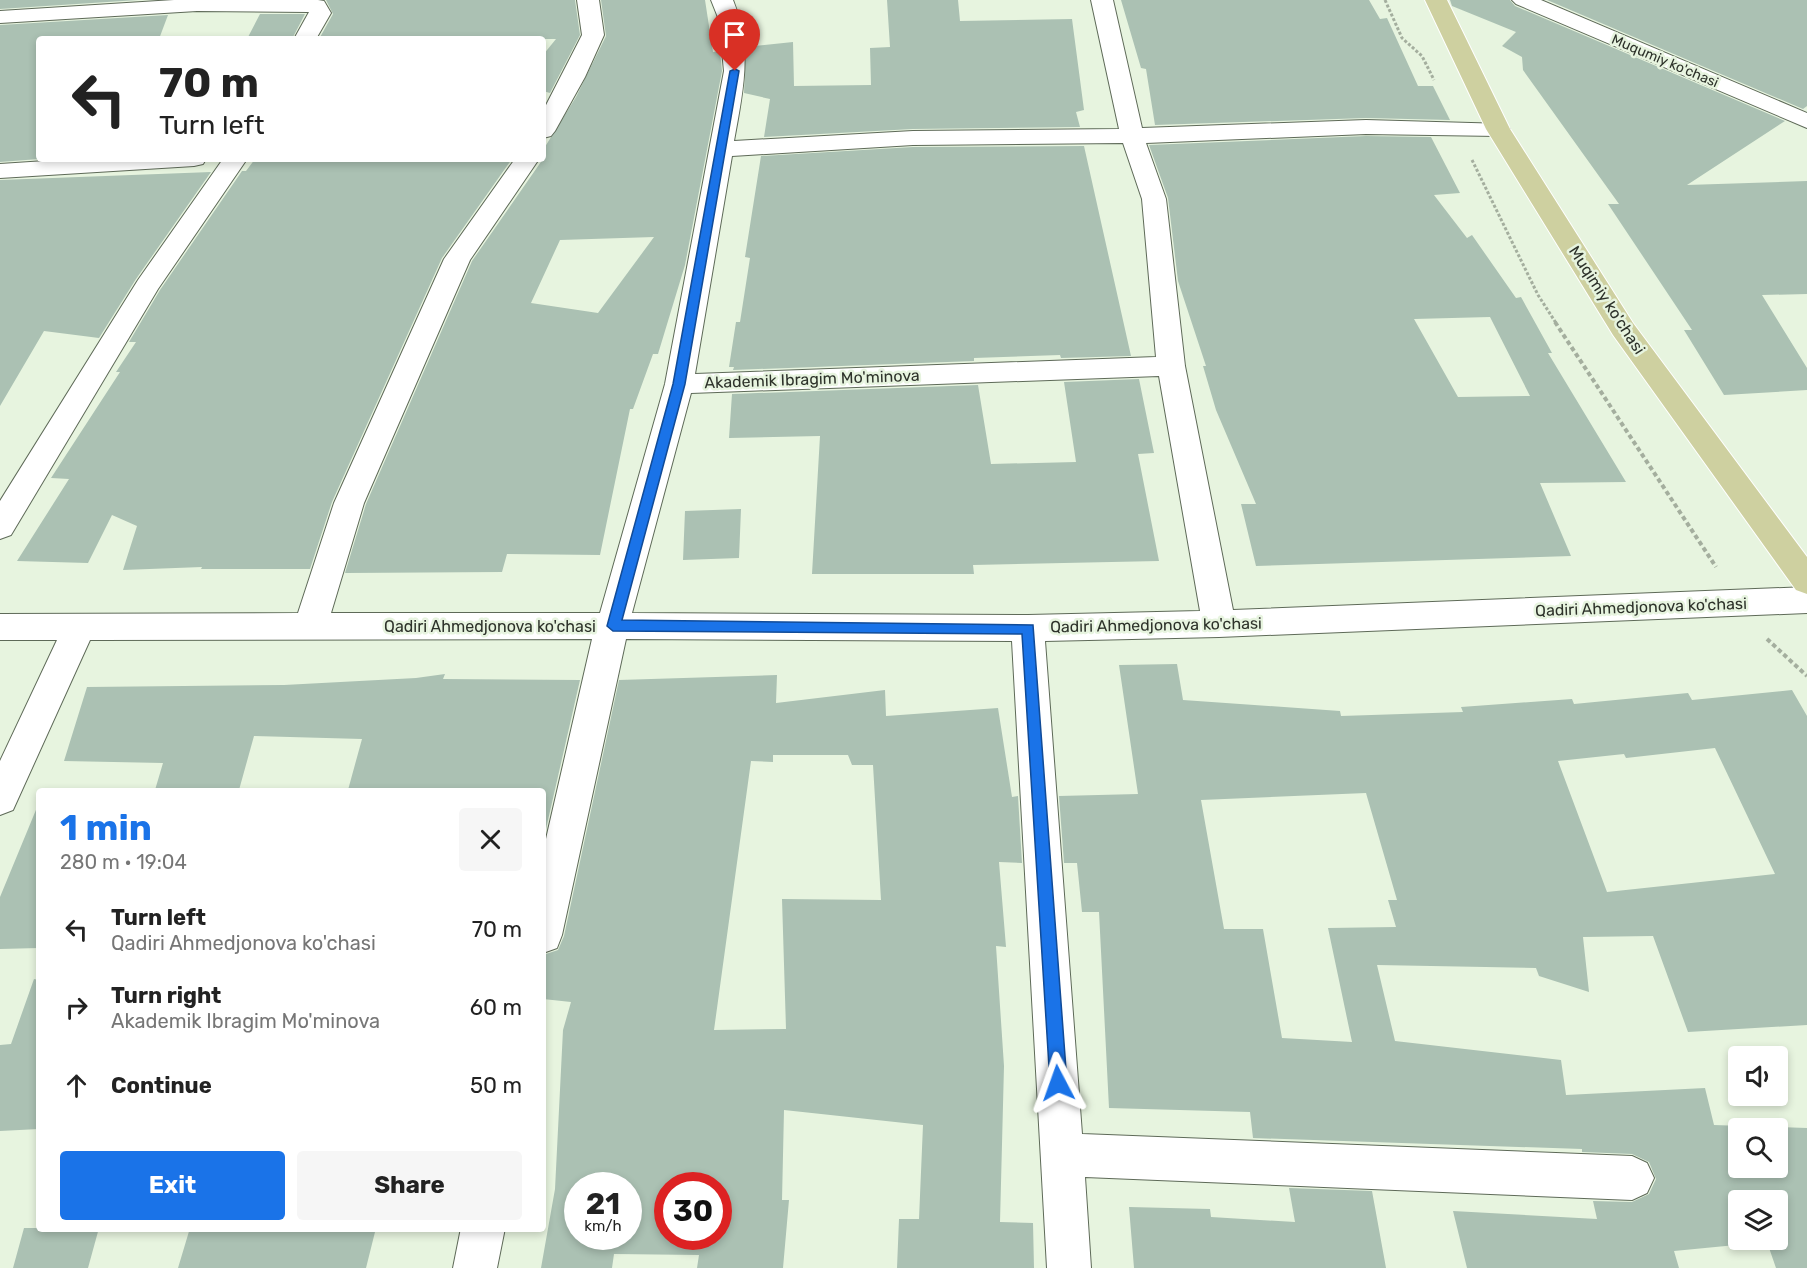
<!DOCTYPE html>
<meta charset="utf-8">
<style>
:root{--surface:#fff;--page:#f6f6f6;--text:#222;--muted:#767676;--accent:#1a73e8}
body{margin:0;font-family:Rubik,sans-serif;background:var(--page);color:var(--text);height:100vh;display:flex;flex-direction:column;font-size:22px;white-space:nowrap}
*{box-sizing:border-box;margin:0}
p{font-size:20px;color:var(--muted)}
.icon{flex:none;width:33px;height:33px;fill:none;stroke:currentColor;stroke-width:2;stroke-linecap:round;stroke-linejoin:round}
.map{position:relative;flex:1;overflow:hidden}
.drawer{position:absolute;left:36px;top:788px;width:510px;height:444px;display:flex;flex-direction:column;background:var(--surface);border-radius:6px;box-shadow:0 3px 9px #0003}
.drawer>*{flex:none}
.banner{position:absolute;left:36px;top:36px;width:510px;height:126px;border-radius:6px;box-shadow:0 3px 9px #0003;background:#fff;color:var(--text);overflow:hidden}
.controls{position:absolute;left:1728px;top:1046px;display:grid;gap:12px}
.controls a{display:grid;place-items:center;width:60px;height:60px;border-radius:6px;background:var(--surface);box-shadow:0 3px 9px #0003;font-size:30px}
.speed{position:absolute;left:564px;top:1172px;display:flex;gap:12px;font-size:30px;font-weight:700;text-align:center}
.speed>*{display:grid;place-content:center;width:78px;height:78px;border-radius:50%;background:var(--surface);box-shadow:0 3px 9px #0003;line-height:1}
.speed small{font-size:15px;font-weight:400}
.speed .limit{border:9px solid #d22;background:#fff;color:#111}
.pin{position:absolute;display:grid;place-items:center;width:51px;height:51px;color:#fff;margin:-62px -26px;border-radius:50% 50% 50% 0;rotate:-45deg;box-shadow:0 0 6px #0007}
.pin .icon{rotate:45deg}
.me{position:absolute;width:66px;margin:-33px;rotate:356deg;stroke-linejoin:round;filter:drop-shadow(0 0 4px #0008)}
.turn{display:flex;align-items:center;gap:21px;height:126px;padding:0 24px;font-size:27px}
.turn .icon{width:78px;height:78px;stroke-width:2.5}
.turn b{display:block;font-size:42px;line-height:51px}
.round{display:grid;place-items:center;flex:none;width:63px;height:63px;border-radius:6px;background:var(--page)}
.head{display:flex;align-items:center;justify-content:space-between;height:102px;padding:0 24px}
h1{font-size:36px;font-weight:700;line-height:45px;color:var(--accent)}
.action{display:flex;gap:12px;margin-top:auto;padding:12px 24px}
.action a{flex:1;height:69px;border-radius:6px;background:var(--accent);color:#fff;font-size:24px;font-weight:700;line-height:69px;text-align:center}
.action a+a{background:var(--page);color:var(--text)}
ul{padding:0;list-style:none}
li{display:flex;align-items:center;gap:18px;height:78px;padding:0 24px}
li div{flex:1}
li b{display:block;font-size:22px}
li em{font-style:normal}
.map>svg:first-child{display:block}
.building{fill:#abc1b3;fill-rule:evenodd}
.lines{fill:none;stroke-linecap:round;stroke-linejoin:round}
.minor-casing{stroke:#5e6a58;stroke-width:2}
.major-casing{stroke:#fff;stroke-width:2}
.path-far1{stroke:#a4ae9e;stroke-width:3;stroke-dasharray:3 2;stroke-linecap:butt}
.path{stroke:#a4ae9e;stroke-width:4;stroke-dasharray:4.5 3;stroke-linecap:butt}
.minor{fill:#fff;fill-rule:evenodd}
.major{fill:#ced0a0;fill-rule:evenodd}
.route{fill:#1a73e8;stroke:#114b97;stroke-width:1.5}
.labels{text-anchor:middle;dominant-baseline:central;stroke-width:5;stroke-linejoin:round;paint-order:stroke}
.far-street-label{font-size:14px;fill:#2d322a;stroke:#e7f4df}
.street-label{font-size:16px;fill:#2d322a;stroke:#e7f4df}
</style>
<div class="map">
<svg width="1807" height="1268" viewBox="0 0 1807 1268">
<rect width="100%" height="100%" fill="#e7f4df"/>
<path class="building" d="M0,0H138L0,9Z
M326,0H575L580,35L550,93L543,91V55L556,39H319L333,14Z
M601,0H705L713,52L720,51L722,71L685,265L658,354H653L633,409H630L600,555L507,554L502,572L345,573L366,504L472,261L543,159V150L576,97L606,36ZM654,237L598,313L531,303L560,240Z
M887,0H958L960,21L1072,19L1084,110L1076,112L1080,127L913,129L764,137L770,99L744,93L746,47L793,42L794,86L871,85L870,48L890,47Z
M1121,0H1369L1380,19L1387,18L1418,86H1433L1450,120L1366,118L1155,125L1146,69L1141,68Z
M1450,0H1510L1515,6L1785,121L1687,185L1807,181V294L1762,295L1807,368V390L1724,395L1684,330H1692L1608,204H1619L1523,70L1522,57L1502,46L1516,32L1452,6Z
M1547,0H1807V106L1803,109Z
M260,14H305L292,39H247Z
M168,15L159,39H39V159L0,162V25Z
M1366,136L1431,137L1460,193L1434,195L1467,238L1472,235L1516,298L1521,297L1552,353H1548L1626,482L1540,483L1571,556L1256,566L1241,504H1256L1216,410L1203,366H1206L1178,281L1168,198L1149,145ZM1490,317L1530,396L1458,397L1414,319Z
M1084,146L1131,356L1061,358L1060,355L974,358V361L733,370L734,367H729L736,322H740L750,258L745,257L761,156L913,147Z
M255,159H512L442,258L332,502L310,569H201L202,567L123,570L137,526L112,515L88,563L17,561L69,479L51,478L120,372H116L136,342H129L160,290L242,171H246Z
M211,172L136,279L99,338L44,331L0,406V180Z
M1139,379L1154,453L1138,454L1159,561L973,565L974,574H812L820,436L729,438L732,394L978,385L991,464L1076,462L1064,382Z
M741,509L739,558L683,560L685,511Z
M1177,664L1183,700L1340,711L1341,716L1463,712L1461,707L1572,699L1574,704L1688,693L1692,700L1792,690L1807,716V1025L1688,1032L1653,936L1583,937L1589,992L1539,976L1536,968L1377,965L1395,1041L1561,1060L1566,1095L1705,1088L1714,1125L1807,1128V1268H1776L1767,1242L1674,1251L1679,1268H1467L1453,1211L1597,1219L1593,1201L1632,1202L1649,1194L1656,1179L1649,1162L1632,1154L1582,1152V1149L1253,1138L1250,1112L1109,1108L1099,912H1082L1077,863H1064L1059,796L1138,794L1119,665ZM1715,748L1775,874L1607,892L1558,761L1624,754L1626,758ZM1366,793L1397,900H1388L1396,927L1328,928L1352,1042L1282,1038L1263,929H1224L1201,800ZM1738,1128H1778V1167H1738ZM1738,1200H1778V1239H1738Z
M445,674L443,679L580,680L543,842V790H348L362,739L254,736L239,790H155L163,763L64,761L87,687L284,685L416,678Z
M777,675L776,703L885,690L886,716L998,708L1012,797L1018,796L1022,863L999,862L1006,947L996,946L1004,1066L1000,1222L1033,1223L1034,1268H897L899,1219H919L923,1125L784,1110L782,1200H789L783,1268H697L699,1255L614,1254L612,1268H541L555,1189L563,1030L571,1002L543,999V955L558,950L564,936L619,680ZM773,755H848L852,765H873L881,900L782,899L786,1029L714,1030L751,761L773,762ZM578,1185H628V1236H578ZM668,1185H718V1236H668Z
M38,805L39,948L0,949V897Z
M34,979L39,980V1129L0,1131V1045L11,1044Z
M1289,1188L1372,1191L1386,1268H1134L1129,1207L1210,1209L1211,1217L1295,1222Z
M24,1228H99L88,1268H13Z
M190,1228H376L366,1268H178Z"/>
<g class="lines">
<g class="minor-casing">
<path id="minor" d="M174,0H318L324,1L331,13L316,39H294L309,12L197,11L0,23V11Z
M577,0H599L604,35L585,77L555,131L551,136L543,138V111L582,35Z
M711,0H733C753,49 743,91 734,141L913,131L1119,129L1091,0H1113L1142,128L1366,120L1506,124L1510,129L1506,134L1498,136L1366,134L1146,143L1166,199L1185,366L1233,610L1807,587V613L1219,637L1045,641L1082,1134L1632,1156L1647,1163L1654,1178L1647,1193L1632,1200L1085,1177L1091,1268H1047L1012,641L626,639L562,935L557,948L543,953V852L592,639L90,640L13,810L0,815V761L57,640H0V614L298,613L334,503L444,259L515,159H539L470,260L364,503L331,613H600L665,384L724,71L719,20ZM1123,143L1142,199L1156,357L695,374L732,156L913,145ZM1159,376L1200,611L1028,615L632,613L691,393Z
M1512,0H1541L1807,113V128L1516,4Z
M76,159H206L203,164L194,166L0,178V164Z
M223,159H247L158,289L11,535L0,539V501L138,280Z
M461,1228H505L497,1268H453Z"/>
</g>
<g class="major-casing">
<path id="major" d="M1425,0H1447L1510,129L1633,323L1807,557V594L1796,590L1613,335L1486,129Z"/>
</g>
<path class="path-far1" d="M1385,0L1402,38L1422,56L1434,80
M1472,160L1538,295L1556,323"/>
<path class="path" d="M1555,322L1716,567
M1767,639L1807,676"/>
<use href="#minor" class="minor"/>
<use href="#major" class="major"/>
</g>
<path class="route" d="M735,69L739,71L685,384L622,620L1033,625L1067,1083L1064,1089L1058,1091L1052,1089L1050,1083L1022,634L613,631L607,626L673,384L730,71Z"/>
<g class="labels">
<g class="far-street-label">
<text transform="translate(1665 61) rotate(23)">Muqumiy ko'chasi</text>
</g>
<g class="street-label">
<text transform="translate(1607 300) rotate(57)">Muqimiy ko'chasi</text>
<text transform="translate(812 379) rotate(-2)">Akademik Ibragim Mo'minova</text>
<text transform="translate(1641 607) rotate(-2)">Qadiri Ahmedjonova ko'chasi</text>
<text transform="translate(1156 625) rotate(-1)">Qadiri Ahmedjonova ko'chasi</text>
<text x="490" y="626">Qadiri Ahmedjonova ko'chasi</text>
</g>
</g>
</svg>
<div class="controls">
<a><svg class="icon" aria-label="sound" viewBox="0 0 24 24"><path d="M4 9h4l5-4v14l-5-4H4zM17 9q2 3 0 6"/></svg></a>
<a><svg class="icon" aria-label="search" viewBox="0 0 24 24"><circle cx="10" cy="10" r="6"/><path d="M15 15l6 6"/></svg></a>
<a><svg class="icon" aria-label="layers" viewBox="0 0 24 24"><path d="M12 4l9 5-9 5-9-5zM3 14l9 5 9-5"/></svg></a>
</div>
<div class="speed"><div>21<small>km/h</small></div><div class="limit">30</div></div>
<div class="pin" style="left:735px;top:71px;background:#d93025"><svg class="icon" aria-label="arrive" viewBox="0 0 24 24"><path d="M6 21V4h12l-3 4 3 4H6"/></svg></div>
<svg class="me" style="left:1058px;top:1083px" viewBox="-20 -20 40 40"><path d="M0-17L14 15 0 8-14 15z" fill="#1a73e8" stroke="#fff" stroke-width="4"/></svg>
<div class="banner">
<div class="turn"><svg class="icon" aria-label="left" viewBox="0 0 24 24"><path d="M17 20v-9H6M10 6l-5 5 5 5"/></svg><div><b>70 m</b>Turn left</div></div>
</div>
<section class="drawer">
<div class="head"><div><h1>1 min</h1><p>280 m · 19:04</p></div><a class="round"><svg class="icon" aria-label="close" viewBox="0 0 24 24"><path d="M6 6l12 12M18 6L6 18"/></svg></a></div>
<ul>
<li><svg class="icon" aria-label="left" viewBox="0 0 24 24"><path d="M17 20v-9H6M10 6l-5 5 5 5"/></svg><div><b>Turn left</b><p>Qadiri Ahmedjonova ko'chasi</p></div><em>70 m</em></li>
<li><svg class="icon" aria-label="right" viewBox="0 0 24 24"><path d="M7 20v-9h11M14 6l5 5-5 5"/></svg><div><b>Turn right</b><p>Akademik Ibragim Mo'minova</p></div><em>60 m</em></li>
<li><svg class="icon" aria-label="ahead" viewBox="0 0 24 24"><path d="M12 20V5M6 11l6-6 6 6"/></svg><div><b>Continue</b></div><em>50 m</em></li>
</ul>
<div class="action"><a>Exit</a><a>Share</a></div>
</section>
</div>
